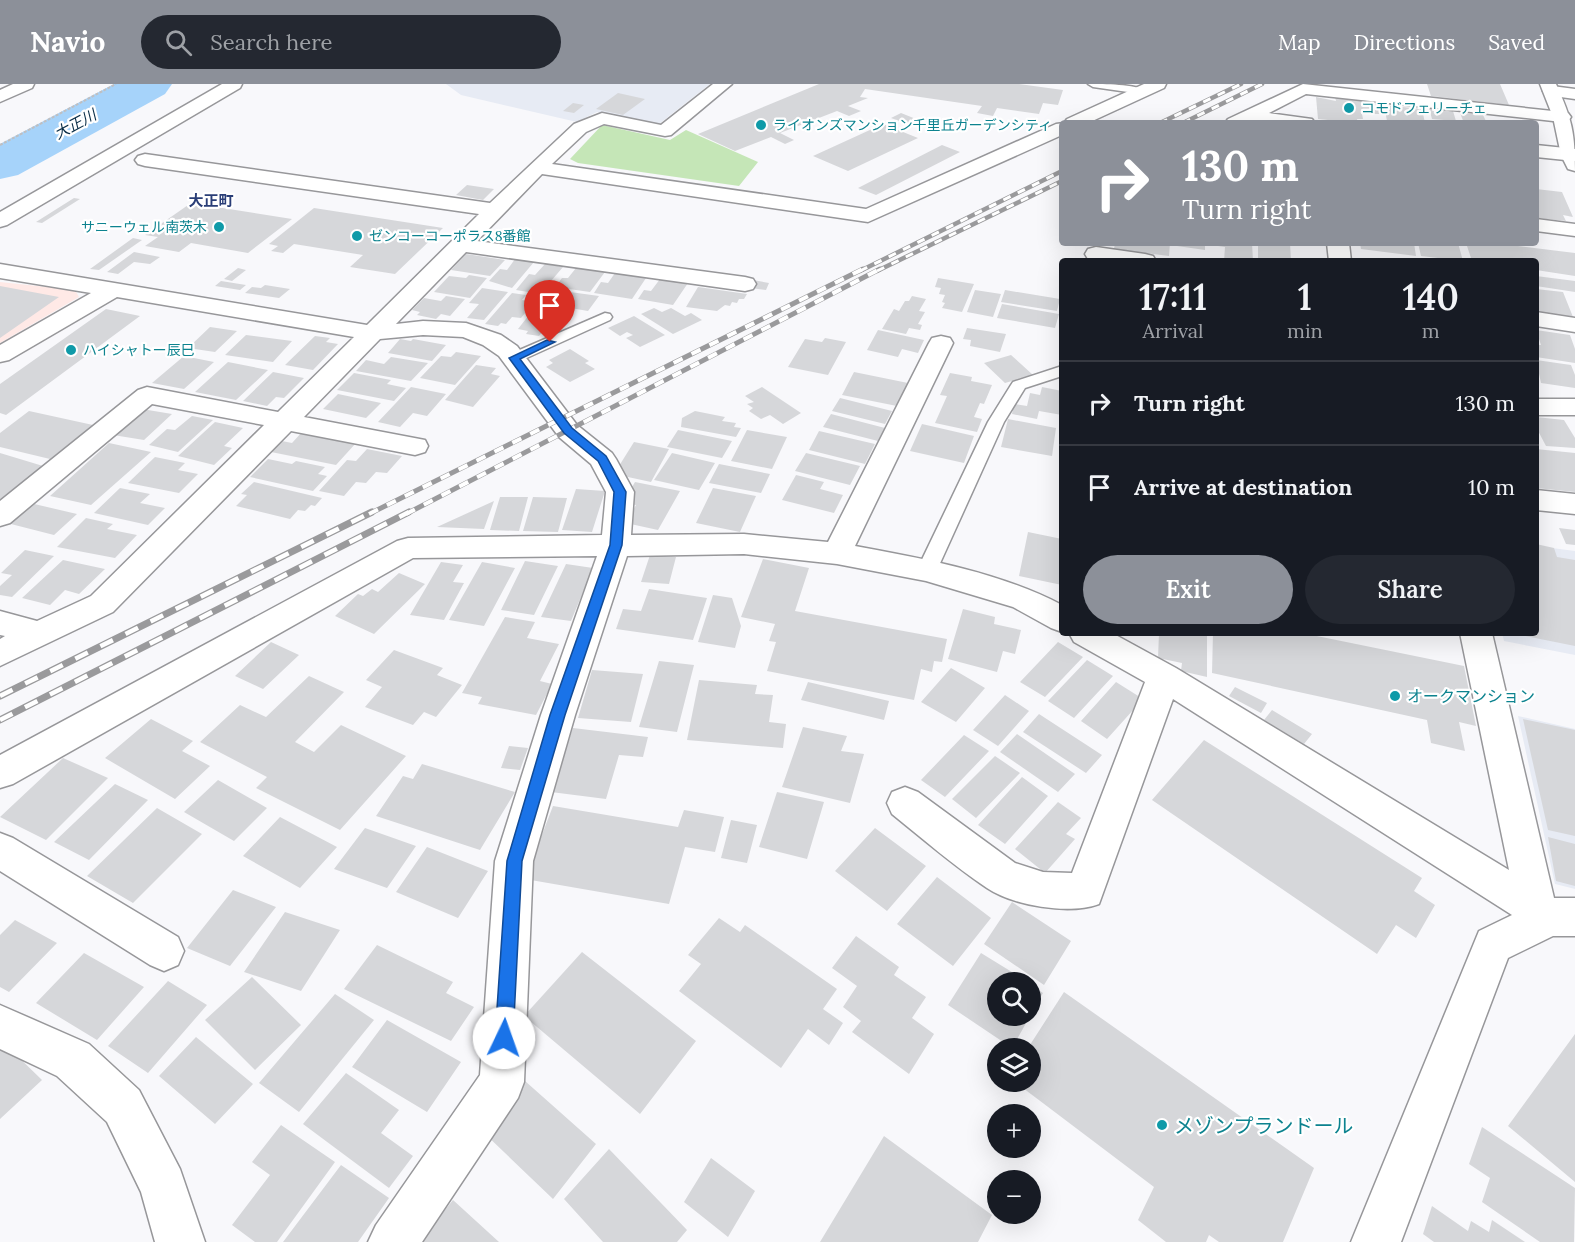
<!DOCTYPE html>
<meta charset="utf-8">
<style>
:root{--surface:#171b24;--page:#242831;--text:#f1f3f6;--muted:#9ea1a6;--line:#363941;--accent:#8c9099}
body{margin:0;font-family:Lora,"Noto Sans JP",serif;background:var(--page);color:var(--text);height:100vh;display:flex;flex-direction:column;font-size:22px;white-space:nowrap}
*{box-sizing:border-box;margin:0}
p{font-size:20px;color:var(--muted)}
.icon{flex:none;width:33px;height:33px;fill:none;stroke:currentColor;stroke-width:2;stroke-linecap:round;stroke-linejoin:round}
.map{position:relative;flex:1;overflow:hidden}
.sheet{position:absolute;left:1059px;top:174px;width:480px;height:378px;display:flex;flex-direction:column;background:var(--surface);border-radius:6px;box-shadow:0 6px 24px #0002}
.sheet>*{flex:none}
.top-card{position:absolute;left:1059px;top:36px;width:480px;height:126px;border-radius:6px;box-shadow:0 6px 24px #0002;background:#8c9099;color:#fff;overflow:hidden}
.tools{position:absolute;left:987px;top:888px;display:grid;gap:12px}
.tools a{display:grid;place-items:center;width:54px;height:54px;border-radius:50%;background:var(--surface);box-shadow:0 6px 24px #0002;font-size:30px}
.pin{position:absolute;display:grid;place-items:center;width:51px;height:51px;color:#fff;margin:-62px -26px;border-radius:50% 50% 50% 0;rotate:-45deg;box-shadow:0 0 6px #0007}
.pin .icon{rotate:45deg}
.me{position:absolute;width:66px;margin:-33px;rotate:3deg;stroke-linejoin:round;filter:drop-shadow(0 0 4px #0008)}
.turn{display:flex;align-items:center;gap:21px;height:126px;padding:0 24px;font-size:27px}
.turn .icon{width:78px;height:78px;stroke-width:2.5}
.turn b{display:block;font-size:42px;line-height:51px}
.eta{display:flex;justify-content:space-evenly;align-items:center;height:102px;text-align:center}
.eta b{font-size:36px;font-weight:600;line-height:42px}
.button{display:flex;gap:12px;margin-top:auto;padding:12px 24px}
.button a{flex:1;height:69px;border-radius:36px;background:var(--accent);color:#fff;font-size:24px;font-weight:600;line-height:69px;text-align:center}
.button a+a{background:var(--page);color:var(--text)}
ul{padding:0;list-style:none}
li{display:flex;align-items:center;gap:18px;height:84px;padding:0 24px;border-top:2px solid var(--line)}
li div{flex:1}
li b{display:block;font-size:22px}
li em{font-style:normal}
header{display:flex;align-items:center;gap:36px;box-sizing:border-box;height:84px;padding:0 30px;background:var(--accent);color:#fff}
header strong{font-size:28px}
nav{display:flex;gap:33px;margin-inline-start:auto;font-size:21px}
.search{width:420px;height:54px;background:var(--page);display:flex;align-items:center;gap:15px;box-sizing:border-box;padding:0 21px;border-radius:33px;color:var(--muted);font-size:22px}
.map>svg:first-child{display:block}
.built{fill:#e7ebf4}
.education{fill:#ffe9e6}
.green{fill:#c5e6b7}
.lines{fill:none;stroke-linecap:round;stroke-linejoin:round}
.river{fill:#a6d3fa;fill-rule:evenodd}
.building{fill:#d6d7da}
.service-casing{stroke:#97979a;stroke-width:3}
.minor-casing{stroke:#97979a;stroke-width:3}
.tertiary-casing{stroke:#97979a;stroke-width:3}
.path{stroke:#bfbfc1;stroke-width:2;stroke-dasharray:3 1.5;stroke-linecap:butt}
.service{fill:#fff;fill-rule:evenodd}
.minor{fill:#fff;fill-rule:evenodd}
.tertiary{fill:#fff;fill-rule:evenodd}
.rail-far2-casing{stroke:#9a9a9c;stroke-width:4.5}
.rail-far1-casing{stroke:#9a9a9c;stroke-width:5}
.rail-casing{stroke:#9a9a9c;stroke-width:7}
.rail-far2{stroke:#fff;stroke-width:3;stroke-dasharray:8;stroke-linecap:butt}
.rail-far1{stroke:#fff;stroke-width:4;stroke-dasharray:10;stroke-linecap:butt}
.rail{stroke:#fff;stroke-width:4.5;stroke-dasharray:14;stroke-linecap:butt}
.route{fill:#1a73e8;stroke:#114b97;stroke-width:1.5}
.culture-dot{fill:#0f9aa8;stroke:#fff;stroke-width:2}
.labels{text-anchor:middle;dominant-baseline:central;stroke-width:4.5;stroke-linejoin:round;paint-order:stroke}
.far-culture-label{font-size:14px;fill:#0d838f;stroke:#fff;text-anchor:start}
.far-water-label{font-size:15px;font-style:italic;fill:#092d47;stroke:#fff}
.far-neighbourhood-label{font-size:15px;font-weight:bold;fill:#2a3e77;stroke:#fff}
.culture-label{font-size:16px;fill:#0d838f;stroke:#fff;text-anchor:start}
.near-culture-label{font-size:20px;fill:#0d838f;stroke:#fff;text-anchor:start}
</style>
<header>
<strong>Navio</strong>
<div class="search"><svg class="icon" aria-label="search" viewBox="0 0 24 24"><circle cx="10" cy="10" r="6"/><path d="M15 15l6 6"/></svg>Search here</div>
<nav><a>Map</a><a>Directions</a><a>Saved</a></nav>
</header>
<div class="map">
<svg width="1575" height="1158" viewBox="0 0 1575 1158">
<rect width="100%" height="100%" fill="#f8f8fb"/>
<path class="built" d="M446,0H710L659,40L597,28L577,38L461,11Z
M1536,462L1575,467V571L1504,557L1502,549H1536Z
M1518,632L1575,645V805L1555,800Z"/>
<path class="education" d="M0,198L75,206L79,213L0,259Z"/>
<path class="green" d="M602,41L670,56L686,46L758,78L739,102L578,79L570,75Z"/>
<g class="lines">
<path class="river" d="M114,0H172L165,10L18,91L0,95V60Z"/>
</g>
<path class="building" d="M819,0H1019L1063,6L1058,21L1043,19L1039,30L997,24L993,32L977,29L982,22L865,5L860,13L868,14L848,22L861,27L849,32L837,27L780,49L794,56L785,60L771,53L735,67L698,50Z
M1427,0H1500L1509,21L1431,12Z
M618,9L645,15L623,31L596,25Z
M1316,13L1336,17L1335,13L1379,19L1382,30H1362L1363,35H1357L1358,39L1318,35Z
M573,19L584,21L574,29L563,27Z
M1384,21L1422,25L1425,39H1394L1387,37Z
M1429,24L1453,27L1456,37L1432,35Z
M901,29L926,39L916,43L891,34Z
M1460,29L1483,31L1487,39H1464Z
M883,40L918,54L848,87L813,72Z
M942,61L960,68L876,111L858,104Z
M467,101L494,105L483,116L456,111Z
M1536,105L1562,108L1573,133L1563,131L1566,137L1536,134Z
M74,114L80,115L42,139L36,138Z
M191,119L292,135L248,169L191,159L179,168L145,162L158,153L145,151Z
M314,124L443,144L395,190L350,183L363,171L294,160L283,169L271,167L278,162L269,160Z
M133,154L142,156L99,186L90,185Z
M1115,159H1170L1169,172L1114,165Z
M1177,159H1205V166L1177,162Z
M1212,159H1252L1253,177H1224L1225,163L1211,161Z
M1258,159H1290L1291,177H1258Z
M1360,159H1414L1416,172L1361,165Z
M1418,159H1458L1463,177L1421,172Z
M1466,159H1494L1575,169V192L1536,186V177H1472Z
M134,168L160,173L150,180L134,178L118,190L107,188Z
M466,170L505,176L490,192L451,186Z
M515,175L534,178L512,204L489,197L500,185L507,186Z
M545,180L563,183L540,210L516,206L529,190L535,191Z
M238,184L246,186L232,197L224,195Z
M576,184L605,188L590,208L555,203L562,194H568Z
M615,189L646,194L632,215L594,209L601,198L608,199Z
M469,191L487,194L470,214L434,208L449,192L466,194Z
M1536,192L1575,197V208L1536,202Z
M938,194L974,200L962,228L942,224L945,219L942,218L945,211L939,210L941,204L935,203Z
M660,195L688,199L673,221L638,215L644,206L651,207Z
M753,196L769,199L766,206L750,204Z
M221,197L246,201L240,206L215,202Z
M265,201L290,205L279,214L245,209L252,203L261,204Z
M0,202L59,213L0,254Z
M698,203L747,210L744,215H739L737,219L732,218L730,222L725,221L717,227L686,223Z
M482,204L508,208L484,236L467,234L479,220L469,219Z
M1536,205L1563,208L1573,233L1536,228Z
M975,206L1001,210L993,233L967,228Z
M1005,206L1060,215L1057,227L1001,218Z
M550,208L567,211L570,208L599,212L588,227L541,219Z
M512,209L526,211L522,216L534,218L521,234L512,233L506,240L501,239L498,242L485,240Z
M446,212L465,215L450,232L441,230L436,235L417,231L420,228L412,226L424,214L441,217Z
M912,212L926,215L919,227L925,228L918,240L922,241L920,246L909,244L906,250L882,245L894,225L899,227L905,217H909Z
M1002,220L1059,230L1055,244L997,234Z
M536,222L557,224L551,232L567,234L553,248L544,246L539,252L526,250L528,247L518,245Z
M654,224L662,228L671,224L685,232L691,229L702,236L673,250L641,230Z
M106,225L140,232L6,331L0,329V300Z
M634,232L665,251L640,263L626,254L633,251L627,248L620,252L608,244Z
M210,243L237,247L215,268L188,264Z
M967,244L1006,250L1000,268L970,262L971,256L963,255Z
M878,246L924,256L918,269L902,265L898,273L867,266Z
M1536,246L1570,251L1575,265V279L1536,273V261H1541Z
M246,251L292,257L273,278L225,271Z
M315,252L330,254L326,258L338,260L313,286L285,281Z
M825,254L846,258L828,291L788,283L805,255L822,258Z
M400,255L411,257L413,255L446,261L432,277L388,269Z
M570,265L589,277L585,279L595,285L570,298L546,283L553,279L549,276Z
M456,268L481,272L455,301L420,294L441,272L451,273Z
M1011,271L1033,291L1005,299L984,279Z
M184,272L214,278L184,305L152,299Z
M391,273L428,279L411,297L356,287L366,276L384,280Z
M1536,276L1571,281L1575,291V304L1541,299Z
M228,278L268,286L236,316L195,308Z
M476,281L496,284L491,290L500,292L473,323L445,316Z
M273,288L304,294L284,314L276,313L267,322L243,317Z
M854,288L908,299L897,322L842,311Z
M354,289L391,296L387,300L406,304L394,317L337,306Z
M950,289L972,293L971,297L992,301L984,320L980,319L974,333L982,335L977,348L935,339L947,312L940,311Z
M411,303L446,310L427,332L413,329L400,343L378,338Z
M762,303L801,329L783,340L770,331L761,335L749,327L753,324L747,320L754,318L745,312Z
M1042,303L1062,307V331L1039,327L1037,335L1012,330L1014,320L1027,322L1030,309L1040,311Z
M338,310L381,319L366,334L323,325Z
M840,314L892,327L885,340L832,327Z
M142,325L172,330L144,356L113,351Z
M29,327L93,341L50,375L0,363V349Z
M695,327L725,333L722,337L736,339L734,343L741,344L736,353L681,343L682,334Z
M831,330L885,344L878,357L823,343Z
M192,332L213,336L178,368L149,361L167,345L175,346Z
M1536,333L1564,336L1575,354V364L1546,362L1536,343Z
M1008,335L1056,344L1052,372L1001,363Z
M215,338L243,344L224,362L232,364L214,381L178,372Z
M922,340L974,352L964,379L910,367Z
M678,346L732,357L722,374L667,363Z
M747,346L787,353L772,385L731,377Z
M819,347L875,360L865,380L809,366Z
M302,348L356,359L336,381L271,368L282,357L292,359Z
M634,358L669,365L651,398L614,390Z
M109,359L151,368L91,421L50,412Z
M367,365L402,372L387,389L376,388L366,399L356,398L344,412L319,407L347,376L356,377Z
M1536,365L1575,369V408L1536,404Z
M0,369L43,382L0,415Z
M672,369L715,379L699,406L654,396Z
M806,369L860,382L850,401L795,387Z
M155,373L185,379L178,386L198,390L179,409L128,399Z
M268,375L292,380L296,377L325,383L318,390L327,392L313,407L250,393Z
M719,380L770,390L761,409L709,399Z
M796,391L824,398L820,405L843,411L834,429L782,416Z
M254,398L322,414L315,422L311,421L305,427L298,426L290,435L236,422L247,411L241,410Z
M635,398L680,407L658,446L626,439L636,421L623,419Z
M120,404L150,410L140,419L165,424L148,441L94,429Z
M713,404L756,412L740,448L696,439Z
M576,405L605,407L592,448L562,446Z
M500,413H528L519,447L490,446Z
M533,413L567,414L558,448L523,447Z
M494,417L484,445L437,443Z
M30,419L77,430L54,451L7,439Z
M86,434L113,440L107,445L137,451L115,474L57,463Z
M1559,444L1575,446V461L1566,460Z
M1028,448L1062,455V501L1019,492Z
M1536,460L1554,464L1557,473L1575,476V562L1516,550L1536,549Z
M25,466L54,472L12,513L0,511V502L12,491L1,489Z
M650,471L676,473L669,500L641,498Z
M763,475L809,484L795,527L947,555L942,578L934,577L932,588L921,585L914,616L767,587L776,558L769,557L775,540L741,533Z
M63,476L105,485L79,510L65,506L50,521L22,514Z
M525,477L558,482L534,531L501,526Z
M441,478L463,481L453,498L464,499L444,536L410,531Z
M482,478L515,484L484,542L449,536Z
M566,480L593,484L571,537L541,533Z
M399,489L425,500L374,550L335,532L358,510L363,512L372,505L378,508Z
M649,505L707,514L693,556L616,545L623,525L641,527Z
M713,511L732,514L741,542L735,564L698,558Z
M963,525L995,533L994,540L1021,546L1015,570L1003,567L997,588L948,575Z
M505,533L535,538L527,554L559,560L540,597L552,600L536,631L478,620L482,613L462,609Z
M1159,549H1207V593L1181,587L1182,579L1158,574Z
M1213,549H1302L1464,582L1476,642L1459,638L1465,667L1431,659L1427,636L1212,589Z
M271,558L299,571L263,605L235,592Z
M1058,558L1083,573L1045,613L1020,598Z
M394,566L443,584L437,591L462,601L436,633L424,628L413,641L365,623L382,603L366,596Z
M1087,576L1113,592L1074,634L1048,617Z
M659,577L694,581L677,648L639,643Z
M951,584L985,604L956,638L921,618Z
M592,586L643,590L631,638L578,634Z
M309,592L344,608L295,658L314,668L341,641L406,672L340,746L256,704L267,693L200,658L240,621L266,633Z
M699,596L757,601L755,610L773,611L769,638L786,640L783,664L687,656Z
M808,598L889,617L884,636L801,616Z
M1116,598L1143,615L1107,655L1081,637Z
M1235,603L1267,619L1261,629L1229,612Z
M1005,611L1029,627L998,662L973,646Z
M1272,626L1312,650L1304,660L1264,636Z
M1039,630L1102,671L1086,689L1023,648Z
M151,635L193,657L182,667L210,682L175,715L105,674Z
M1523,635L1575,646V752L1548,746Z
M803,643L847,652L841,667L864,670L850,719L782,703Z
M573,644L648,653L643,673L619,671L606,715L551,708Z
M1017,650L1075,690L1058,708L1000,668Z
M964,651L989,667L945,713L921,696Z
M1204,656L1422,794L1414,807L1435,821L1416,854L1396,841L1377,870L1152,716Z
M509,662L528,664L520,686L501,684Z
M995,672L1020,689L976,734L952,715Z
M63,674L108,694L46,756L0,733Z
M422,680L515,708L480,766L376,732L403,692L413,695Z
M1022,693L1048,712L1005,760L978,741Z
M218,696L267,724L234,757L184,728Z
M115,700L148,716L89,776L54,758Z
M777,708L824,718L807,775L759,763Z
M1058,718L1081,734L1066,750L1075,755L1045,789L1015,765Z
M553,722L678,743L684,726L724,733L715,768L685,763L669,820L525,795Z
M157,724L202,750L133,819L87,792Z
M280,733L337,763L300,804L243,772Z
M731,736L757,741L747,779L721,774Z
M365,744L416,762L387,804L334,785Z
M875,744L926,782L887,827L835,787Z
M1548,753L1575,760V802L1556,797Z
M427,763L488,787L458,834L396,808Z
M937,793L991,834L953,882L897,840Z
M233,806L276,823L230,882L187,864Z
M1012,818L1071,857L1044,901L984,860Z
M285,828L340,846L301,907L244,888Z
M719,834L740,848L745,841L837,905L823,925L843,939L829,961L808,945L781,984L679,907L701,880L688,871Z
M15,836L57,859L9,908L0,903V851Z
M856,852L899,883L894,891L926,913L912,934L934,950L909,990L852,948L861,937L843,923L857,902L832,884Z
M377,861L453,898L446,909L474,923L451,957L344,905Z
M582,868L696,957L640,1030L524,932Z
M84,869L144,903L97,956L36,919Z
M981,869L1028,898H998V932H1030L1012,964L948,921Z
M252,893L301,941L255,986L205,936Z
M168,897L207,921L148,989L108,962Z
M1030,900L1043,909L1030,931Z
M1064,908L1314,1084L1283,1158H1219L1209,1151L1206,1158H1166L1138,1136L1154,1103L1015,998H1030V964H1028Z
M335,910L374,936L299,1028L259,999Z
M387,936L461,978L427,1028L352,983Z
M1575,950V1098L1508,1042Z
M196,953L253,1000L215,1040L159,992Z
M4,959L42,996L0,1035V963Z
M346,989L399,1026L381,1049L413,1072L389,1104L303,1040Z
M525,997L596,1060L553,1115L482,1047Z
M281,1041L335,1078L277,1158H255L232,1141L270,1091L252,1078Z
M1482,1043L1575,1104L1574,1158H1540L1482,1118L1490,1094L1469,1080Z
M884,1052L992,1131L978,1158H820Z
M609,1065L687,1146L677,1158H603L564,1115Z
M711,1074L755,1107L728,1153L684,1118Z
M341,1081L389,1114L358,1158H283Z
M453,1116L499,1158H419Z
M1432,1122L1468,1147L1471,1137L1489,1148L1492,1136L1525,1158H1434L1423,1150Z"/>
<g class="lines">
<g class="service-casing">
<path id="service" d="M1088,0C1105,0 1134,0 1147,7L1142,10L1093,3Z
M605,229L610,230L612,233L610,236L520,277H508L506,274L508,271Z
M1062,282V292L1025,304L1004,338L937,486L934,491L927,493L920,491L917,486L988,338L1011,301L1013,298Z"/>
</g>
<g class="minor-casing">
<path id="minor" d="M13,0H34L32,4L0,18V6Z
M222,0H242L240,4L7,141L0,143V128Z
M713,0H732L671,51L665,52L604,40L586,48L552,80L866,125L1056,40L1064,39H1062V51L868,138L542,90L477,157L745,193L753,195L756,200L753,205L745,207L466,168L396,240L423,237L466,239L501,251L517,262L577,341L612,369L616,375L634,408L631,451L744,450L828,458L929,259L932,254L941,252L950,254L953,259L855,462C925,475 999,488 1062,521V548L1051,544L1013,523L926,497L837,480L744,470L627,472L575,631L533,777L524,998L518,1014L422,1158H368L376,1141L480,991L495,777L541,631L597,472L413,474L13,700L0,704V671L397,457L408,454L602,451L606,408L591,380L559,353L499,272L483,261L463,253L423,251L380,255L304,333L425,356L428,362L425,368L415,371L291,347L113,528L0,582V555L5,552L0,551V527L37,537L91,512L264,341L152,320L10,439L0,442V417L138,306L147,303L278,328L354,253L117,213L9,276L0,278V261L91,209L0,194V180L367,241L479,130L145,82L138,80L135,76L138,72L145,70L490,119L574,40L602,29L661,41Z
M1144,0H1166L1164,4L1088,39H1064L1067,35Z
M1303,0L1562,28L1568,29L1571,33L1568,37L1562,38L1306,10L1269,29L1312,35L1315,39H1225L1228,35Z
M1552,2L1575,5V15L1546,11L1543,7L1546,3Z
M1536,61L1575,65V77L1536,73Z
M1536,135L1575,140V152L1536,147Z
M1327,159H1349L1351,177H1329Z
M1096,163L1145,170L1153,172L1156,177H1099L1088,175L1085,170L1088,165Z
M1536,228L1575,234V248L1536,242Z
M1536,315H1575V331H1536Z
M1536,406L1575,410V430L1536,426Z
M1069,549H1112L1176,584L1509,786L1460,549H1492L1554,814H1575V852H1553L1508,874L1401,1158H1351L1479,847L1512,831L1173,615L1099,820C1069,831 1014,822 987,804C954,782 923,755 892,730L887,719L892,708L905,703L918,708L1015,779L1043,788L1072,789L1145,598L1074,558Z
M0,749L13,754L178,853L184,867L178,881L164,887L150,881L0,787Z
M0,921L89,960L139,1006L180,1085L205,1158H155L141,1108L107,1038L57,992L0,965Z"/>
</g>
<g class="tertiary-casing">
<path id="tertiary" d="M1540,0H1556C1572,35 1575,49 1575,87L1568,85L1561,71L1553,33Z"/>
</g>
<path class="path" d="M0,61L116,0"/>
<use href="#service" class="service"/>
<use href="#minor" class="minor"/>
<use href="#tertiary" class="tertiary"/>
<g class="rail-far2-casing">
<path id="rail-far2" d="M1160,39L1241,0
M1183,39L1262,0
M860,187L1062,87
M877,187L1062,97"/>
</g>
<g class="rail-far1-casing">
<path id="rail-far1" d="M369,430L863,185
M406,430L880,185"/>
</g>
<g class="rail-casing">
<path id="rail" d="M0,612L372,428
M0,636L409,428"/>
</g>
<use href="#rail-far2" class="rail-far2"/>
<use href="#rail-far1" class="rail-far1"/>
<use href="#rail" class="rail"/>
</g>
<path class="route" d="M547,256L555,258L520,275L572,344L606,372L626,408L622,461L565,631L522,777L513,954L511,960L504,963L498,960L495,954L507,777L550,631L610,461L614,408L598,377L564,349L509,274Z"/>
<g class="culture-dot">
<circle cx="1349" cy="24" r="6"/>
<circle cx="761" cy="41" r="6"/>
<circle cx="219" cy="143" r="6"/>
<circle cx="357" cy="152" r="6"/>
<circle cx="71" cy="266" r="6"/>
<circle cx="1395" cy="612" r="6"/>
<circle cx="1162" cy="1041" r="6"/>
</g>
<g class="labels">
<g class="far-culture-label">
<text x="1361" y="24">コモドフェリーチェ</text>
<text x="773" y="41">ライオンズマンション千里丘ガーデンシティ</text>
<text x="207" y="143" text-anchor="end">サニーウェル南茨木</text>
<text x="369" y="152">ゼンコーコーポラス8番館</text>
<text x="83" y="266">ハイシャトー辰巳</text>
</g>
<g class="far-water-label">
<text transform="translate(75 40) rotate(-28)">大正川</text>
</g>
<g class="far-neighbourhood-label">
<text x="211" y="116">大正町</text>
</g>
<g class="culture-label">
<text x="1407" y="612">オークマンション</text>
</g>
<g class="near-culture-label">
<text x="1174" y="1041">メゾンプランドール</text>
</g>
</g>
</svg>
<div class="tools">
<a><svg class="icon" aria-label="search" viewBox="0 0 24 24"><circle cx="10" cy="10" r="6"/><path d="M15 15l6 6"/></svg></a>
<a><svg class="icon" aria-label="layers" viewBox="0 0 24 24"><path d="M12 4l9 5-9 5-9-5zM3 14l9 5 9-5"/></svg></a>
<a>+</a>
<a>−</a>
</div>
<div class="pin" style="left:550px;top:258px;background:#d93025"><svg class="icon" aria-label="arrive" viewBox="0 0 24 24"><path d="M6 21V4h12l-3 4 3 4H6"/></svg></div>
<svg class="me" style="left:504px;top:954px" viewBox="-20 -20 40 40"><circle r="19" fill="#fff"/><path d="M0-13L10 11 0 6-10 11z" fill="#1a73e8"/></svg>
<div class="top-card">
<div class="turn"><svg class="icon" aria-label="right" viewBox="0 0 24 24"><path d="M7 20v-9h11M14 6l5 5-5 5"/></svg><div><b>130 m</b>Turn right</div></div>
</div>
<section class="sheet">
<div class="eta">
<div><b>17:11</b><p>Arrival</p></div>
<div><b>1</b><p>min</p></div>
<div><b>140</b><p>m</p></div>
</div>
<ul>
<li><svg class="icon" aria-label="right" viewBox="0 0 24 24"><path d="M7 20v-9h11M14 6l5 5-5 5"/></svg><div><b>Turn right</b></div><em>130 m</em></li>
<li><svg class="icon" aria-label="arrive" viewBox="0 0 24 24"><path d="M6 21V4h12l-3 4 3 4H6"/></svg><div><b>Arrive at destination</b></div><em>10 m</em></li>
</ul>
<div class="button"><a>Exit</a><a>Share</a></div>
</section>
</div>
